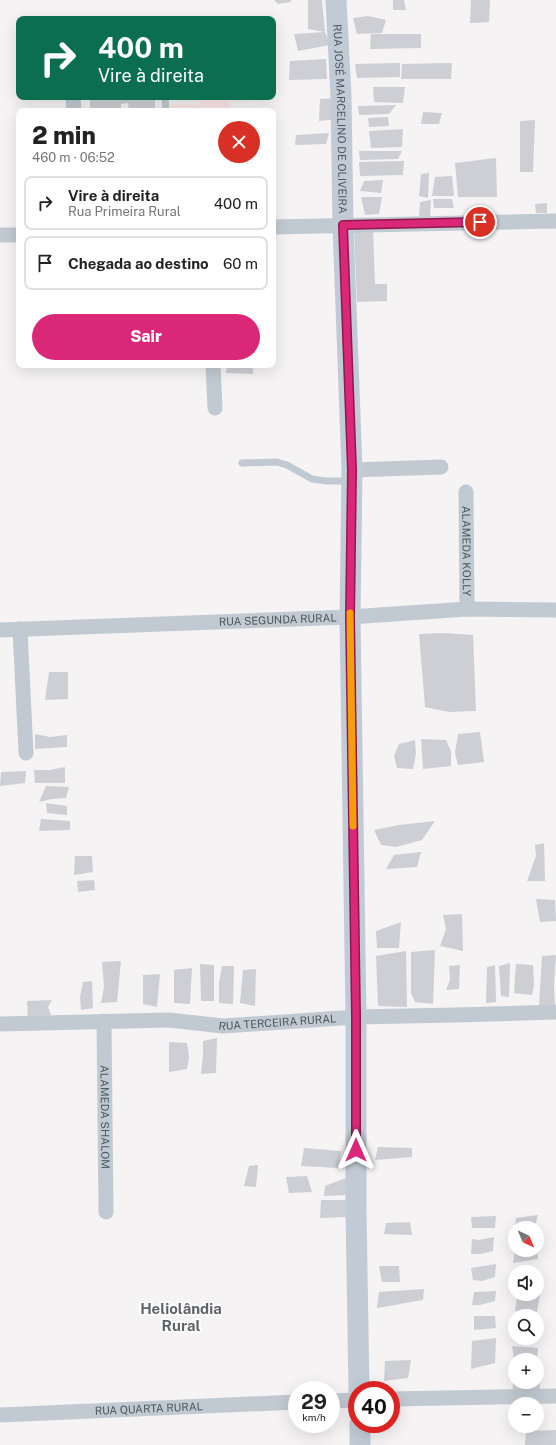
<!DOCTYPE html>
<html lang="pt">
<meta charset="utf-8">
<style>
:root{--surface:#fff;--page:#f6f6f6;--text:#222;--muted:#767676;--line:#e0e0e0;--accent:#db2777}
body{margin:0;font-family:"Public Sans",sans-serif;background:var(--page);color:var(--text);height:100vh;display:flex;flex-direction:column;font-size:15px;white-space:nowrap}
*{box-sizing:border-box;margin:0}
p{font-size:13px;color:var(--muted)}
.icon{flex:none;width:22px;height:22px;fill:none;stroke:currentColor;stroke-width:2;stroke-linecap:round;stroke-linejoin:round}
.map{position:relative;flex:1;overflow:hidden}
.sheet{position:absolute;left:16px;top:108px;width:260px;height:260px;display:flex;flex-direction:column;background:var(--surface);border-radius:8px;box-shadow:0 4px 16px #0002}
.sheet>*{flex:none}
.hud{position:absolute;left:16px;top:16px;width:260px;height:84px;border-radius:8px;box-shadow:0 4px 16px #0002;background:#0b6e4f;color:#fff;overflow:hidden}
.needle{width:26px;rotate:136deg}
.buttons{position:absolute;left:508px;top:1221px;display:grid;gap:8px}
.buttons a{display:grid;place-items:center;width:36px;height:36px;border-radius:50%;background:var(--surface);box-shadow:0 4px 16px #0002;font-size:20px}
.speed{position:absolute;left:288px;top:1381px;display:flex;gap:8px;font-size:20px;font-weight:700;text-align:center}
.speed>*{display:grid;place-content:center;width:52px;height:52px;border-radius:50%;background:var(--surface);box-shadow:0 4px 16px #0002;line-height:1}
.speed small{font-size:10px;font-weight:400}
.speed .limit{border:6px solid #d22;background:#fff;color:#111}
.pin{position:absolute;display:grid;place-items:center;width:34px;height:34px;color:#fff;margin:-17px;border:2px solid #fff;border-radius:50%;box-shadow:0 1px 4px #0007}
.me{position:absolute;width:44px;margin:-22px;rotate:0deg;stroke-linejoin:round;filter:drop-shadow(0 0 3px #0008)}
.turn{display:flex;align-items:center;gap:14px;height:84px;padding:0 16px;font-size:18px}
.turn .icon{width:52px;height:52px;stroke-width:2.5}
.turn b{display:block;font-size:28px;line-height:34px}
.round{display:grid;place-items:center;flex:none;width:42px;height:42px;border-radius:21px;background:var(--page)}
.overview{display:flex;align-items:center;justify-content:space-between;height:68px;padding:0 16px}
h1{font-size:24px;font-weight:800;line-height:30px}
.action{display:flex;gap:8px;margin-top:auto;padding:8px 16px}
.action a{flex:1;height:46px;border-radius:24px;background:var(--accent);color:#fff;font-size:16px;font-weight:800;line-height:46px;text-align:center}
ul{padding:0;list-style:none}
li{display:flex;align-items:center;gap:12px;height:54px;margin:0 8px 6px;padding:0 8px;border:2px solid var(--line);border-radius:8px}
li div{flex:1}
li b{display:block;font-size:15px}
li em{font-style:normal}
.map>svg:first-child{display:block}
.medical{fill:#fce8e6}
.building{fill:#cdcfd5}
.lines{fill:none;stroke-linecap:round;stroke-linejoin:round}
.lane{stroke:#c1cad2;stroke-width:7}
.street{stroke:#c1cad2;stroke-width:15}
.secondary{stroke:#c1cbd6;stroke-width:21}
.route-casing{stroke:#8e194d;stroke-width:10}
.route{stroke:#db2777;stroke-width:7}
.slow{stroke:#f59e0b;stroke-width:7}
.labels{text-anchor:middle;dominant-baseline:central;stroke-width:4;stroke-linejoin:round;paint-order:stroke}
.street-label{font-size:11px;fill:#4a5661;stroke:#fff}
.district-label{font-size:15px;font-weight:bold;fill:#5f6368;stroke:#fff}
</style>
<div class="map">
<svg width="556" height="1445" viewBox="0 0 556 1445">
<rect width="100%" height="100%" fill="#f5f3f3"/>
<path class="medical" d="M199,97H229L230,111H171V105H199Z"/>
<path class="building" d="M274,0H291V2L278,4Z
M308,0H322L325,32L308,29Z
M393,0H404L406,10H393Z
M471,0H490L489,22L470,23Z
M368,16L386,20L382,33L357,34L353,18Z
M325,32L330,45L298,51L294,34Z
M371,34H421V48L370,49Z
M326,59L327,79L289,80L290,61Z
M400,63V77L357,78L355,64Z
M452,63L451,79H401L402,64Z
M373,87H405L403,103L374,102Z
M90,97H155V111H129L128,103L121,104V111H90Z
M337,98L336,119L319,121L320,99Z
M396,105L389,114L359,115L358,106Z
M423,112L442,113L439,124H421Z
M388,117L389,126L369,127L368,118Z
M535,120L533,172H520V121Z
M403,129L402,147L371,148L369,131Z
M329,133L326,144L295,145L296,135Z
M359,151H402L398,159L360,160Z
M496,158L497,197H458L455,163Z
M404,161L403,175L360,176L359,162Z
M429,173L428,198L419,196L421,174Z
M452,176L454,196H432L435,177Z
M383,180L381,193L360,191L364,181Z
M361,197H382L379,214L365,215Z
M433,199H452L454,208H434Z
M431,200L430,217L419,216L420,202Z
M547,203V213H536L535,204Z
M373,230L375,284H387V301L357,302L354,231Z
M227,365H253V374L226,373Z
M445,633L473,635L476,711L449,712L425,707L419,634Z
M49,672H68V699L45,700Z
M480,732L484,762L458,765L455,753L458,734Z
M35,734L50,737L67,735V747L35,749Z
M421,739L446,740L451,751V766L423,769Z
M415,740L416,754L413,769L397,768L394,756L399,744Z
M65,767V783H35L34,770H50Z
M26,771L25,783L0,786L1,772Z
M46,786L69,787L66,798L52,799L39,802Z
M46,803L67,806V815L47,813Z
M41,819L70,821V830L39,831Z
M435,821L422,840L396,847L381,845L374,830L399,825Z
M544,843L545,881H527L536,856L535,845Z
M421,852L417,867L386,869L394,855Z
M75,856H92L93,872L74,875Z
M94,880L95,890L78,892L77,881Z
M536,899L555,900L556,921L540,922Z
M462,914L463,951L440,946L446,929L443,915Z
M401,922L399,948H377L376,931Z
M435,950L433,1004L415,1002L411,993V952Z
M406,951L407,1007L378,1006L376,956Z
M556,955L554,984L555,1006H539L542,956Z
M121,961L117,1002L101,1003L104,987L102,962Z
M510,963L509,997L501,996L499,966Z
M200,964L214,965V1001H201Z
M516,964L533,965L534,985L532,995L514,993Z
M460,965L459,989L446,990L450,980L449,966Z
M495,965L496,1002L486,1003L487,967Z
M222,966H234L233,1004L219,1003V983Z
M192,968L190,1004L174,1003V970Z
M256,969L255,1006L240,1003L243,970Z
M160,974L157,1007L143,1004V975Z
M92,981L93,1008L81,1010L80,997L83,982Z
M52,1000L48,1007L51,1015L28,1021L27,1001Z
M217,1038L216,1073L201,1074L203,1055V1041Z
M169,1042L187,1043L189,1057L187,1069L169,1072Z
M378,1147L412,1148V1157L375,1160Z
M304,1148L341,1151L338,1168L301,1166Z
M258,1165L256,1187L244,1186L249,1166Z
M307,1176L312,1192L289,1193L286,1177Z
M346,1178L348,1195L324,1196L325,1186Z
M321,1200H349L346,1217L320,1218Z
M538,1215L535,1226L515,1228L516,1218Z
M496,1216L495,1228H472L471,1217Z
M410,1222L412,1235L384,1234L386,1223Z
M494,1237L493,1251L481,1254H471L472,1239L479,1240Z
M515,1250H537L538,1259L513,1263Z
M496,1264L495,1277L482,1281L473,1280L471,1268Z
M379,1266H399L400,1282H382Z
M424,1289L423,1300L377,1308L379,1292Z
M496,1291L495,1301L480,1305H472L474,1292Z
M540,1295L537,1312L515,1311L517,1297Z
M474,1316H495L496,1328L474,1330Z
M496,1338L495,1363L471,1369L472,1341Z
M512,1346L538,1348L537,1360H514Z
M411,1360L408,1378L384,1381L385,1361Z
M512,1371H515V1382H537V1372H539L540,1389L513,1390Z
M556,1430V1445H525L526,1431Z"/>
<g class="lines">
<path class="lane" d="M165,97L166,111
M242,463L277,462L287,465L312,479L326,481H342"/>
<g class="street">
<path d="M73,97L74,111"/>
<path d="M273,227L556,221"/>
<path d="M0,235H19"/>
<path d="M213,365L215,408"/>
<path d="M352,470L441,467"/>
<path id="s1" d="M466,492L467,609"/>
<path d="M20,629L26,753"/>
<path id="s2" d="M0,630L350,617L467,609L556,610"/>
<path id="s3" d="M104,1021L106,1212"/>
<path id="s4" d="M0,1024L169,1020L223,1026L356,1017L456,1015L556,1012"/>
<path d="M391,1399L556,1396"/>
<path d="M331,1401L357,1400"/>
<path id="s5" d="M0,1415L297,1402"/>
</g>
<g class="secondary">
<path id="s6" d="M336,0L341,96L343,225L352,470L350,617L356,1017V1210L359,1390"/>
<path d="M360,1424V1445"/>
</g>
</g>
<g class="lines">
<g class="route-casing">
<path id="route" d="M356,1150V1017L350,617L352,470L343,225L480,222"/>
</g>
<use href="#route" class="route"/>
<path class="slow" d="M350,613L353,826"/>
</g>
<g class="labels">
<g class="street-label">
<text stroke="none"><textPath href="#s6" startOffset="119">RUA JOSÉ MARCELINO DE OLIVEIRA</textPath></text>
<text stroke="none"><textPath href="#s1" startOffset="59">ALAMEDA KOLLY</textPath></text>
<text stroke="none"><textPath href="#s2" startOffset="278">RUA SEGUNDA RURAL</textPath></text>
<text stroke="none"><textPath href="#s4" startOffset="278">RUA TERCEIRA RURAL</textPath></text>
<text stroke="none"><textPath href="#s3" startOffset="96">ALAMEDA SHALOM</textPath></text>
<text stroke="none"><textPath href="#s5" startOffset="149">RUA QUARTA RURAL</textPath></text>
</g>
<g class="district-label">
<text x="181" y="1308">Heliolândia<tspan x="181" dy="17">Rural</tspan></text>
</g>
</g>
</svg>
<div class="buttons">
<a><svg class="needle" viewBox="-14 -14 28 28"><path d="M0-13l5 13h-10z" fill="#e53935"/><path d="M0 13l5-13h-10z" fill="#767676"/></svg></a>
<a><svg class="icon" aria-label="sound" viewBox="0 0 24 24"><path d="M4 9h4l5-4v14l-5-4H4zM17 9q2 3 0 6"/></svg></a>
<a><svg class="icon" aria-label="search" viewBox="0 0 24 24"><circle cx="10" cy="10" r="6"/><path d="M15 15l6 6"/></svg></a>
<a>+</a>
<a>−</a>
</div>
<div class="speed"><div>29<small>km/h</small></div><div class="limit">40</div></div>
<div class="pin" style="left:480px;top:222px;background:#d93025"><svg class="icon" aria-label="arrive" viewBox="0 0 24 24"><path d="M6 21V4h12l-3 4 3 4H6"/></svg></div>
<svg class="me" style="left:356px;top:1150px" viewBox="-20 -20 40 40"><path d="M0-17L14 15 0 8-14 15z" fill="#db2777" stroke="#fff" stroke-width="4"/></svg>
<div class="hud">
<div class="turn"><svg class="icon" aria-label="right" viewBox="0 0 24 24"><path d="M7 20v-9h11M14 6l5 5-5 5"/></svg><div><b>400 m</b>Vire à direita</div></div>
</div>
<section class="sheet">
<div class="overview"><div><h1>2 min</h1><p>460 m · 06:52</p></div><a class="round" style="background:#d93025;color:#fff"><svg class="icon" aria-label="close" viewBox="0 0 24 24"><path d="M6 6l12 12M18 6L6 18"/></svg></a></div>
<ul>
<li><svg class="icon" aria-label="right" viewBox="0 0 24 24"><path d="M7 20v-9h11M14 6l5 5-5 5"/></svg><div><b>Vire à direita</b><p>Rua Primeira Rural</p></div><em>400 m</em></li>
<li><svg class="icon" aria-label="arrive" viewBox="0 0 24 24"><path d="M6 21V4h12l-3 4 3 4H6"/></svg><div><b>Chegada ao destino</b></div><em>60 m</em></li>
</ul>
<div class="action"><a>Sair</a></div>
</section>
</div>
